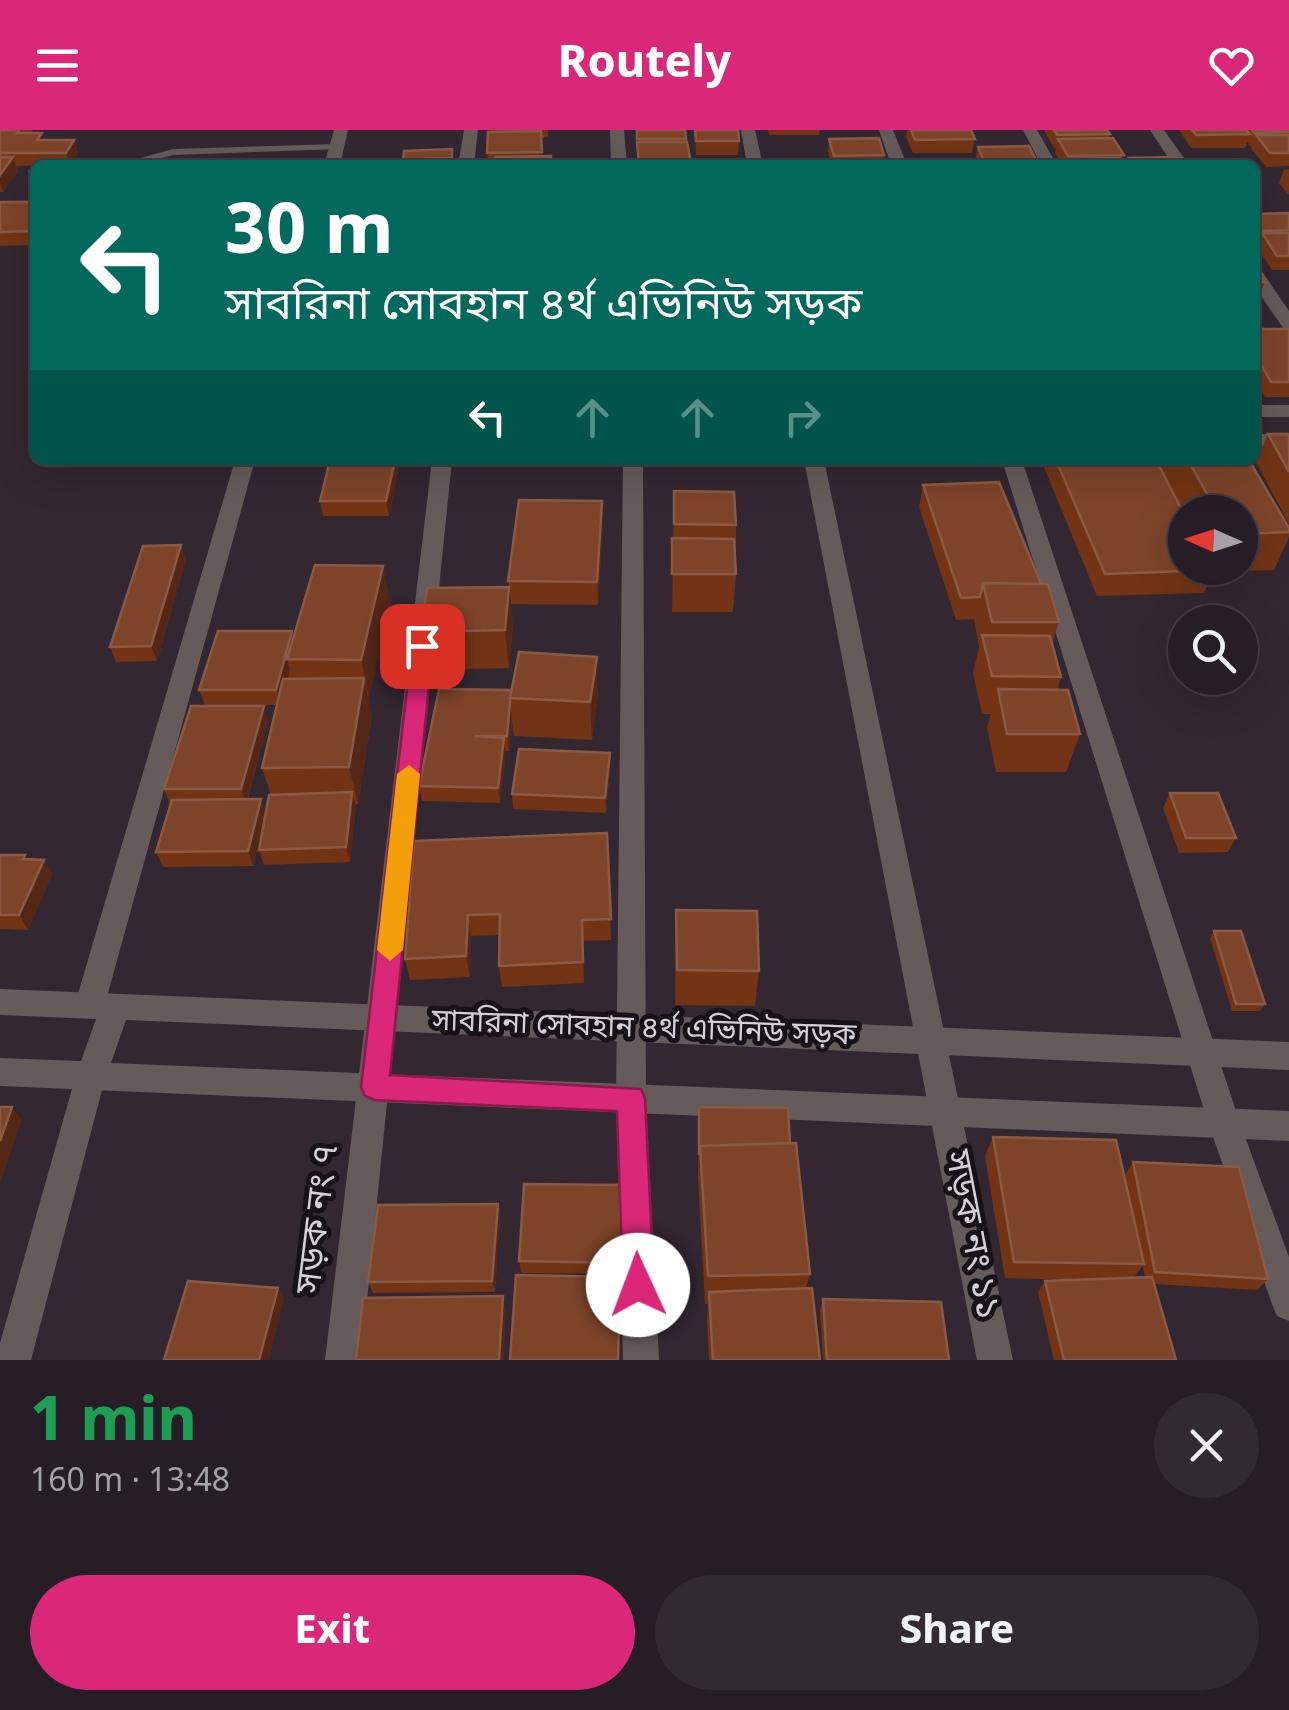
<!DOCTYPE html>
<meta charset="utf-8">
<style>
:root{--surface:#261d26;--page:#322a32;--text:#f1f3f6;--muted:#a4a2a7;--line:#423b43;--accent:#db2777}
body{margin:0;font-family:Georgia,"Noto Sans Bengali",serif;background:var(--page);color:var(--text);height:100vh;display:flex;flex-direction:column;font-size:38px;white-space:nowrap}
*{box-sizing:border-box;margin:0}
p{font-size:32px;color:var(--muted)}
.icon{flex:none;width:55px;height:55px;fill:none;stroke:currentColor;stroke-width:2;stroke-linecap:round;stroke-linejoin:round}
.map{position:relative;height:1230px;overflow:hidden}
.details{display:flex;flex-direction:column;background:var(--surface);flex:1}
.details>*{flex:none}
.banner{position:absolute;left:30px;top:30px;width:1230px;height:305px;border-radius:15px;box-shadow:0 10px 40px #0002,0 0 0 2px var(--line);background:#00695c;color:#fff;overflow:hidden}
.needle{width:65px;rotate:273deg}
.buttons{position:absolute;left:1168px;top:365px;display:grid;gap:20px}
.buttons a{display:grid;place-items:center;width:90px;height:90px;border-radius:50%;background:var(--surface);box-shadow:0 10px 40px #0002,0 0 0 2px var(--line);font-size:50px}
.pin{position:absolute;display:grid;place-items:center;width:85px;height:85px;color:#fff;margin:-42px;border-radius:20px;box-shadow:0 5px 15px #0006}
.me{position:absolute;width:110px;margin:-55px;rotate:358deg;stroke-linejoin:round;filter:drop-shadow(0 0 8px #0008)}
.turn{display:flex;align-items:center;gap:35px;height:210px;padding:0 30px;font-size:45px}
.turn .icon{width:130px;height:130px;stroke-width:2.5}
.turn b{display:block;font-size:70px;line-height:85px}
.lanes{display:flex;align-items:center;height:95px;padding:0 30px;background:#0003;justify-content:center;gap:50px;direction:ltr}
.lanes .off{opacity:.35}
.round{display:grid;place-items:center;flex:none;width:105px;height:105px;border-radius:52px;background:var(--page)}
.head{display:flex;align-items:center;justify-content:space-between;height:170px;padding:0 30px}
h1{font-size:60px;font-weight:700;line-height:75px;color:#1e9e55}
.primary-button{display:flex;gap:20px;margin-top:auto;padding:20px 30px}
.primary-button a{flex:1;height:115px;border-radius:60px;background:var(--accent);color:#fff;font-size:40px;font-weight:700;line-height:115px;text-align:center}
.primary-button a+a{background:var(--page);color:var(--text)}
header{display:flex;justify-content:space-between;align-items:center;height:130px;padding:0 30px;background:var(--accent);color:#fff;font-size:45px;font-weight:700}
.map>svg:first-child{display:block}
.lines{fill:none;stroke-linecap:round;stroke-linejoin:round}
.service{fill:#645b5a;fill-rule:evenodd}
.minor{fill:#645b5a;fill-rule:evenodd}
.tertiary{fill:#645b5a;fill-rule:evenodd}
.wall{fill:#723415;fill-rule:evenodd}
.shaded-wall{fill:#542818}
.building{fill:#7d4429;stroke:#8b5a44;stroke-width:2.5}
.route{fill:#db2777;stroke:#8e194d;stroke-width:2.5}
.slow{fill:#f59e0b}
.labels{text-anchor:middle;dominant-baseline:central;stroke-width:10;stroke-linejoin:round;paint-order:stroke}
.street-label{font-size:30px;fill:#d7cfd6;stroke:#171217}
.near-street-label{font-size:35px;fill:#d7cfd6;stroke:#171217}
</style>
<header><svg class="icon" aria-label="menu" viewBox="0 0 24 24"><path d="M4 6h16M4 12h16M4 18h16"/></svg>Routely<svg class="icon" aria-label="heart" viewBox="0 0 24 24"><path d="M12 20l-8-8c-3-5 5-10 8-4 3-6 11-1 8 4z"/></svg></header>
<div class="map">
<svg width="1289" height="1230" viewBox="0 0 1289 1230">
<rect width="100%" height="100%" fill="#332732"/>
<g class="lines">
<path class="service" d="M337,14L342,17L341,19L173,25L134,35H116L173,19Z
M28,40H35V47L28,44Z"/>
<path class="minor" d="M334,0H348L340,35H324Z
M464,0H478L474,35H458Z
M610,0H624L627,35H611Z
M741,0H755L763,35H747Z
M879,0H893L907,35H891Z
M1023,0H1037L1057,35H1041Z
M1150,0H1164L1189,35H1173Z
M1255,139L1261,140L1289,181V199L1283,198L1255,157Z
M1255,275H1289V287H1255Z
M1255,304H1289V316H1255Z
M235,330H255L105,874L100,883L90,887L80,883L75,874Z
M432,330H452L361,1230H325Z
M623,330H643L646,968L659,1230H623L616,968Z
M804,330H824L1013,1230H977Z
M1002,330H1022L1240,993L1289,1127V1191L1277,1186L1272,1174L1208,993Z
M91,931L102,935L106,945L31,1230H0V1213L76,945L80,935Z"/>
<path class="tertiary" d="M0,859L1289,912V940L126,890L111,933L1289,981V1011L0,956V928L81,931L96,889L0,885Z"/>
</g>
<path class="wall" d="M0,0H33L31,3L44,10H74L78,23L71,35L16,36L18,41L3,62H0Z
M495,0H548V7L542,8V26L551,35H488L487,23Z
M636,0H685L691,35H638Z
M695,0L739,11L738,25H696Z
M768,0H820L819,5H769Z
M907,0H971L975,9L972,23H913L906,7Z
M1045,0H1107L1110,4L1109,8L1124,25L1122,31L1125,35H1062L1055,23L1056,18H1054L1045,2Z
M1179,0H1289V36L1266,37L1251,18L1252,16H1250L1247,12L1245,18H1191Z
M829,9L884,25L883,35H773L774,31L830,30L828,22Z
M978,17L1037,32L1036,35H977L975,30Z
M452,19L453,35H404L403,30Z
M1289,39V65L1279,53L1284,40Z
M0,72H35V115L0,116Z
M1289,83V140H1272L1257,117L1258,115H1255V84Z
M1255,138L1265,152L1259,167H1255Z
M1255,199H1289V267H1265L1255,249Z
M1268,304H1289V394L1256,332Z
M330,330H396L398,341L389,386H323L320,371Z
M1041,330H1156L1161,338L1164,330H1249L1289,398V407L1274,440L1213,442L1204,463L1097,466ZM1185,382H1240V438H1185Z
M923,355L1041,454L1059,492L1052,514L1061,547L1057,560L1080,604L1066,642H996L987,597L991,584H982L973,543L979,517L974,489L956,490L919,377Z
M674,361L736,395V444L733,482H672Z
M603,393L598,475L511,474L508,451Z
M186,430L157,531L116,532L110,517Z
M391,474L368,568L372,586L358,674H356L350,732L264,735L259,720L264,692L253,736L163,737L156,722L170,674L164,659L268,591L248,669L266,683L271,665L262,638L277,575H205L199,560L292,501L293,507Z
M513,495L509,538L427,540L421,502Z
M439,559L598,565L592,610L514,606L512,592L509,621H506L500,673L422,671L419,656Z
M610,623V638L606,683L513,679L512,664Z
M1170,663L1236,708L1228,722L1179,723L1163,678Z
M607,703L611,810L583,811L584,853L502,857L499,836V805L471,806L470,847L410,850L405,829L414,711Z
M0,725L28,729L52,744L28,800L0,799Z
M676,780L759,841L755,876L675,875Z
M1214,801L1265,874L1260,881H1232L1210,808Z
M699,977L790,1013L810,1144L806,1158L820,1230H709L707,1189L708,1174H705L698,1047Z
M993,1007L1131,1074L1125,1045L1133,1032L1268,1149L1257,1160L1154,1154L1176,1230H1054L1038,1162L1045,1151L1074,1150L1005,1148L985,1026ZM1143,1136L1145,1147H1134Z
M624,1067L621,1144L521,1143L519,1131Z
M500,1086L495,1162L373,1163L368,1152Z
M823,1169L949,1230H823L820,1180Z"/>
<path class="shaded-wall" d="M74,10L78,23L70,35L66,23Z
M13,27L18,41L3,62L0,53V45Z
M395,330H396L398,341L389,386L386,371Z
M602,371L603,393L598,475L597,452Z
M181,415L186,430L157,531L151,516Z
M383,436L391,474L369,568L361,530Z
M509,457L513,495L509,538L505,500Z
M292,501L296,516L287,529L290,539L281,575L276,560Z
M597,527L598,565L592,610L590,572Z
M364,548L372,586L358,674L349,637Z
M264,576L268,591L246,674L241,659Z
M511,577L512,592L509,621L507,606Z
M504,608L506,623L500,673L498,658Z
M610,623V638L606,683L605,668Z
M352,662L356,677L350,732L346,717Z
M261,669L266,684L253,736L248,721Z
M44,730L52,744L28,800L19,785Z
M468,785L471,806L470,847L466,826Z
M12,977L22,990L0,1054V1011Z
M498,1074L500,1086L495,1162L492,1151Z
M278,1158L284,1169L269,1230H259Z
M503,1166L506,1182L504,1230H499Z"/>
<path class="building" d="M0,0H19L17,3H42L37,10H74L66,23H1L0,25Z
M637,0H685L686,9H637Z
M695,0H738L739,11H696Z
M911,0H971L975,9L915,10Z
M1054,0H1107L1110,4L1057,5Z
M1192,0H1246L1250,4L1196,5Z
M1252,0H1289V2L1254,3Z
M541,1L542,22L487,23L488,2Z
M1256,5H1289V23H1270Z
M879,8L884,25L834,26L829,9Z
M1113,8L1124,25L1068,26L1058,9Z
M637,12H687L691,33L639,34Z
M1029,16L1037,32H984L978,17Z
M452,19V28L403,30L404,21Z
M551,26V35H495V27Z
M0,27H13L0,45Z
M1174,27L1179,35H1133L1129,28Z
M1120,28L1125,35H1068L1065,29Z
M834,30L836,35H775L774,31Z
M0,72H35L34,101L0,102Z
M1289,83V100L1260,101L1255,94V84Z
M1262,103H1289V126H1277Z
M1255,138L1265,152H1255Z
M1255,199H1289V252H1271L1255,224Z
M1268,304H1289V342Z
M330,330H395L386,371H320Z
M1056,330H1156L1185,386V438H1212L1213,440L1105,444Z
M1188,330H1249L1289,398V402L1240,404V382H1217Z
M999,352L1041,454L983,453L980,467L961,468L923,355Z
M674,361L734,362L736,395L674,394Z
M519,370L602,371L597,452L508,451Z
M672,408L734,409L736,444H672Z
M181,415L151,516L110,517L143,416Z
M315,435L383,436L361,530L287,529Z
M983,453L1048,454L1059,492H992Z
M509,457L505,500L421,502L427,458Z
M218,501H292L276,560H199Z
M982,505L1050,506L1061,547L992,546Z
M519,522L597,527L590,572L510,568Z
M364,548L349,637L262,638L283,549Z
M439,559L511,560L507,606H475L504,608L498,658L419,656Z
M998,559L1068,560L1080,604H1007Z
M191,576H264L241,659H164Z
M519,619L610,623L605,668L512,664Z
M352,662L346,717L259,720L269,665Z
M1170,663H1218L1236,708H1186Z
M261,669L248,721L156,722L172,670Z
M607,703L611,789L582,790L583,832L499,836L500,784L468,785L466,826L405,829L414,711Z
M0,725H25L23,729L44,730L19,785H0Z
M676,780L757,781L759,841L677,840Z
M1214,801H1241L1265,874H1236Z
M0,977H12L0,1011Z
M699,977L788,978L790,1013L700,1016L699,1025Z
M993,1007L1116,1010L1144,1134L1014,1132Z
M796,1013L810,1144L708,1146L700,1016Z
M1133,1032L1239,1037L1268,1149L1155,1142Z
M524,1054L623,1055L621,1133L519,1131Z
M498,1074L492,1151L368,1152L378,1075Z
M516,1145L620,1147L618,1230H510Z
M1152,1147L1176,1230H1064L1045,1151Z
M188,1151L278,1158L259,1230H164Z
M812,1158L820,1230H713L709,1162Z
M503,1166L499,1230H356L363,1168Z
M823,1169L941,1172L949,1230H827Z"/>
<path class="route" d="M422,509L433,516L390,945L641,959L645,968L654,1155L649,1166L638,1171L627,1166L623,1155L617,981L375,970L365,966L361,957L412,516Z"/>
<path class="slow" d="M409,635L420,644L403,820L390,831L377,820L397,644Z"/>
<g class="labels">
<g class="street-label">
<text transform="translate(644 899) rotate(2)">সাবরিনা সোবহান ৪র্থ এভিনিউ সড়ক</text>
</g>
<g class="near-street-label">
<text transform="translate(319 1089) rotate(-83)">সড়ক নং ৭</text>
<text transform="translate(971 1105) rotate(79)">সড়ক নং ১১</text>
</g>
</g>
</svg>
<div class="buttons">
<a><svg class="needle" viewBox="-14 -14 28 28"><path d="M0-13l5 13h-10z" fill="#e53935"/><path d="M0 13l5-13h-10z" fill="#a4a2a7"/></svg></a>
<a><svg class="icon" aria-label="search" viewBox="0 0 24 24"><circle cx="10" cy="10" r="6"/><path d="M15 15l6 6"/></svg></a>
</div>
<div class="pin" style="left:422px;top:516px;background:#d93025"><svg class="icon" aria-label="arrive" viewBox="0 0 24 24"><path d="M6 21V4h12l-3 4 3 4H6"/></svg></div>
<svg class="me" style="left:638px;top:1155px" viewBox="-20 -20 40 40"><circle r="19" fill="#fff"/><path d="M0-13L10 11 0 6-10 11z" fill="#db2777"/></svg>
<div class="banner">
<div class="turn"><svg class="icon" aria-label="left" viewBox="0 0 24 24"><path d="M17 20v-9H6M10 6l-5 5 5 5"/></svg><div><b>30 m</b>সাবরিনা সোবহান ৪র্থ এভিনিউ সড়ক</div></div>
<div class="lanes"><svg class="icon" aria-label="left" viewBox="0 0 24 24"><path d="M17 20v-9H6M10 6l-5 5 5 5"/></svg><svg class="icon off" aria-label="ahead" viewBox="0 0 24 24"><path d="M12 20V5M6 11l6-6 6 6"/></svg><svg class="icon off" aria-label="ahead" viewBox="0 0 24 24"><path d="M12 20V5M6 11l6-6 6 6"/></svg><svg class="icon off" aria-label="right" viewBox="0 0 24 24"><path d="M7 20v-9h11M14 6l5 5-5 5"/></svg></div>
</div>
</div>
<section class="details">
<div class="head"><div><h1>1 min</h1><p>160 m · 13:48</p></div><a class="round"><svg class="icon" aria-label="close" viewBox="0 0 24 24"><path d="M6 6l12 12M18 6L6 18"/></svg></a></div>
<div class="primary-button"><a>Exit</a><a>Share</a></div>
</section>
